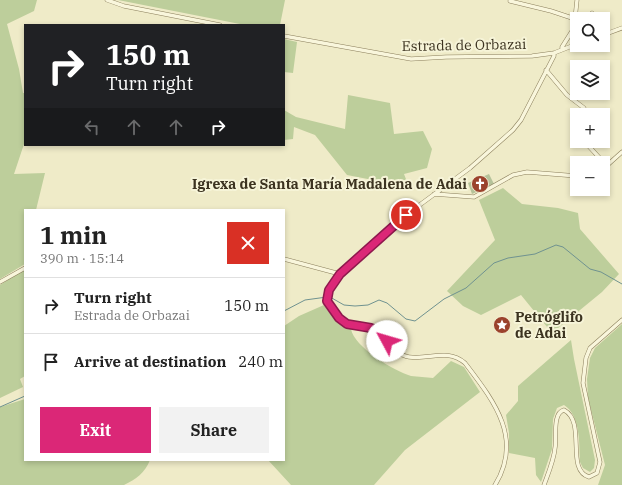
<!DOCTYPE html>
<meta charset="utf-8">
<style>
:root{--surface:#fff;--page:#f2f2f2;--text:#222;--muted:#767676;--line:#e0e0e0;--accent:#db2777}
body{margin:0;font-family:"IBM Plex Serif",serif;background:var(--page);color:var(--text);height:100vh;display:flex;flex-direction:column;font-size:15px;white-space:nowrap}
*{box-sizing:border-box;margin:0}
p{font-size:13px;color:var(--muted)}
.icon{flex:none;width:22px;height:22px;fill:none;stroke:currentColor;stroke-width:2;stroke-linecap:round;stroke-linejoin:round}
.map{position:relative;flex:1;overflow:hidden}
.sheet{position:absolute;left:24px;top:209px;width:261px;height:252px;display:flex;flex-direction:column;background:var(--surface);border-radius:0px;box-shadow:0 2px 6px #0003}
.sheet>*{flex:none}
.banner{position:absolute;left:24px;top:24px;width:261px;height:122px;border-radius:0px;box-shadow:0 2px 6px #0003;background:#202124;color:#fff;overflow:hidden}
.tools{position:absolute;left:570px;top:12px;display:grid;gap:8px}
.tools a{display:grid;place-items:center;width:40px;height:40px;border-radius:0px;background:var(--surface);box-shadow:0 2px 6px #0003;font-size:20px}
.pin{position:absolute;display:grid;place-items:center;width:34px;height:34px;color:#fff;margin:-17px;border:2px solid #fff;border-radius:50%;box-shadow:0 1px 4px #0007}
.me{position:absolute;width:44px;margin:-22px;rotate:309deg;stroke-linejoin:round;filter:drop-shadow(0 0 3px #0008)}
.turn{display:flex;align-items:center;gap:14px;height:84px;padding:0 16px;font-size:18px}
.turn .icon{width:52px;height:52px;stroke-width:2.5}
.turn b{display:block;font-size:28px;line-height:34px}
.lanes{display:flex;align-items:center;height:38px;padding:0 16px;background:#0003;justify-content:center;gap:20px;direction:ltr}
.lanes .off{opacity:.35}
.round{display:grid;place-items:center;flex:none;width:42px;height:42px;border-radius:0px;background:var(--page)}
.headline{display:flex;align-items:center;justify-content:space-between;height:68px;padding:0 16px}
h1{font-size:24px;font-weight:700;line-height:30px}
.primary-button{display:flex;gap:8px;margin-top:auto;padding:8px 16px}
.primary-button a{flex:1;height:46px;border-radius:0px;background:var(--accent);color:#fff;font-size:16px;font-weight:700;line-height:46px;text-align:center}
.primary-button a+a{background:var(--page);color:var(--text)}
ul{padding:0;list-style:none}
li{display:flex;align-items:center;gap:12px;height:56px;padding:0 16px;border-top:1px solid var(--line)}
li div{flex:1}
li b{display:block;font-size:15px}
li em{font-style:normal}
.map>svg:first-child{display:block}
.green{fill:#bdce9b}
.cemetery{fill:#b6c39a}
.lines{fill:none;stroke-linecap:round;stroke-linejoin:round}
.stream{stroke:#6f9290;stroke-width:1}
.minor-casing{stroke:#8b7f5c;stroke-width:4.5}
.minor{stroke:#f9f6dc;stroke-width:3.5}
.route-casing{stroke:#8e194d;stroke-width:10}
.route{stroke:#db2777;stroke-width:7}
.labels{text-anchor:middle;dominant-baseline:central;stroke-width:4;stroke-linejoin:round;paint-order:stroke}
.street-label{font-size:14px;fill:#3c3320;stroke:#f6f4d8}
.poi-label{font-size:14px;font-weight:bold;fill:#3c3320;stroke:#f6f4d8;text-anchor:end}
</style>
<div class="map">
<svg width="622" height="485" viewBox="0 0 622 485">
<rect width="100%" height="100%" fill="#efebc8"/>
<path class="green" d="M0,0H37L34,11L7,24L19,69L23,93H25V141L14,174L45,173L36,210H25V264L0,279Z
M118,0H285L280,25H245Z
M284,39L297,42L293,73L284,72Z
M348,95L390,103L394,134L423,131L432,149L427,168L404,174L409,187L347,175L315,135L294,127L293,139L284,140V110L296,117L345,129Z
M503,188L522,204L558,208L578,213L580,229L619,274L602,292L552,333L521,295L481,315L463,306L447,291L495,240L479,200Z
M25,269V376L20,379L23,387L0,398V285Z
M324,305L335,320L351,329C354,347 394,371 411,376C418,377 426,377 433,378L451,361L464,367L480,392L405,450L374,485H291L268,460H284V326L299,316Z
M622,324V485H598L605,465L588,398L587,379L590,358L595,348Z
M571,340L574,359L595,460L594,468L590,472L583,468L580,462C579,444 581,416 564,405L557,408L553,419L552,449L541,482L536,475L535,458L509,453V433L506,415L518,401V386Z
M25,399V460H150C145,473 136,479 124,485H0V407Z"/>
<path class="cemetery" d="M489,174L494,184L472,194L468,183Z"/>
<g class="lines">
<path class="stream" d="M330,297L344,305L355,306L368,305L379,300L387,303L406,319L415,321L444,299L466,288L494,263L508,258L535,254L556,245L563,247L590,269L601,272L622,284
M284,311L305,300L327,297
M0,407L25,396"/>
<g class="minor-casing">
<path id="minor" d="M107,0L124,6L220,25
M510,1L551,11L575,19L574,28L562,47V49
M592,13L593,19
M575,19L577,0
M603,35L622,28
M284,36L411,59L446,57L532,56L554,53L577,44
M546,70L567,95L584,108L583,115
M584,141L607,166
M603,169L622,152
M434,194L474,197L513,175L527,172L577,176
M284,259L340,274
M0,282L25,268
M495,485C524,438 493,400 465,363C447,348 430,360 409,357C395,355 389,341 379,333C373,328 366,328 359,327C344,325 333,315 327,301L329,290L340,274L352,262L406,215L470,168L513,130L521,120L554,56V53
M544,485C548,474 554,460 555,448C557,438 552,413 564,410C587,422 565,470 589,477L597,473L600,462L583,383L586,358L590,348L622,320"/>
</g>
<use href="#minor" class="minor"/>
</g>
<g class="lines">
<g class="route-casing">
<path id="route" d="M387,341L379,332L371,328L347,324L339,318L327,301L329,290L340,274L406,215"/>
</g>
<use href="#route" class="route"/>
</g>
<defs>
<g id="church-disc" transform="scale(0.9)"><circle r="9.5" fill="#9b422c" stroke="#f6f4d8"/><path d="M-1.2-6h2.4v3.5h3.3v2.4h-3.3V6h-2.4V-.1h-3.3v-2.4h3.3Z" fill="#fff"/></g>
<g id="sight-disc" transform="scale(0.9)"><circle r="9.5" fill="#9b422c" stroke="#f6f4d8"/><path d="M0-6L1.8-2.2L6-1.7L2.9 1.2L3.7 5.4L0 3.3L-3.7 5.4L-2.9 1.2L-6-1.7L-1.8-2.2Z" fill="#fff"/></g>
</defs>
<g fill-rule="evenodd">
<use href="#church-disc" x="480" y="184"/>
<use href="#sight-disc" x="502" y="325"/>
</g>
<g class="labels">
<g class="street-label">
<text transform="translate(464 45) rotate(-1)">Estrada de Orbazai</text>
</g>
<g class="poi-label">
<text x="467" y="184">Igrexa de Santa María Madalena de Adai</text>
<text x="515" y="317" text-anchor="start">Petróglifo<tspan x="515" dy="16">de Adai</tspan></text>
</g>
</g>
</svg>
<div class="tools">
<a><svg class="icon" aria-label="search" viewBox="0 0 24 24"><circle cx="10" cy="10" r="6"/><path d="M15 15l6 6"/></svg></a>
<a><svg class="icon" aria-label="layers" viewBox="0 0 24 24"><path d="M12 4l9 5-9 5-9-5zM3 14l9 5 9-5"/></svg></a>
<a>+</a>
<a>−</a>
</div>
<div class="pin" style="left:406px;top:215px;background:#d93025"><svg class="icon" aria-label="arrive" viewBox="0 0 24 24"><path d="M6 21V4h12l-3 4 3 4H6"/></svg></div>
<svg class="me" style="left:387px;top:341px" viewBox="-20 -20 40 40"><circle r="19" fill="#fff"/><path d="M0-13L10 11 0 6-10 11z" fill="#db2777"/></svg>
<div class="banner">
<div class="turn"><svg class="icon" aria-label="right" viewBox="0 0 24 24"><path d="M7 20v-9h11M14 6l5 5-5 5"/></svg><div><b>150 m</b>Turn right</div></div>
<div class="lanes"><svg class="icon off" aria-label="left" viewBox="0 0 24 24"><path d="M17 20v-9H6M10 6l-5 5 5 5"/></svg><svg class="icon off" aria-label="ahead" viewBox="0 0 24 24"><path d="M12 20V5M6 11l6-6 6 6"/></svg><svg class="icon off" aria-label="ahead" viewBox="0 0 24 24"><path d="M12 20V5M6 11l6-6 6 6"/></svg><svg class="icon" aria-label="right" viewBox="0 0 24 24"><path d="M7 20v-9h11M14 6l5 5-5 5"/></svg></div>
</div>
<section class="sheet">
<div class="headline"><div><h1>1 min</h1><p>390 m · 15:14</p></div><a class="round" style="background:#d93025;color:#fff"><svg class="icon" aria-label="close" viewBox="0 0 24 24"><path d="M6 6l12 12M18 6L6 18"/></svg></a></div>
<ul>
<li><svg class="icon" aria-label="right" viewBox="0 0 24 24"><path d="M7 20v-9h11M14 6l5 5-5 5"/></svg><div><b>Turn right</b><p>Estrada de Orbazai</p></div><em>150 m</em></li>
<li><svg class="icon" aria-label="arrive" viewBox="0 0 24 24"><path d="M6 21V4h12l-3 4 3 4H6"/></svg><div><b>Arrive at destination</b></div><em>240 m</em></li>
</ul>
<div class="primary-button"><a>Exit</a><a>Share</a></div>
</section>
</div>
